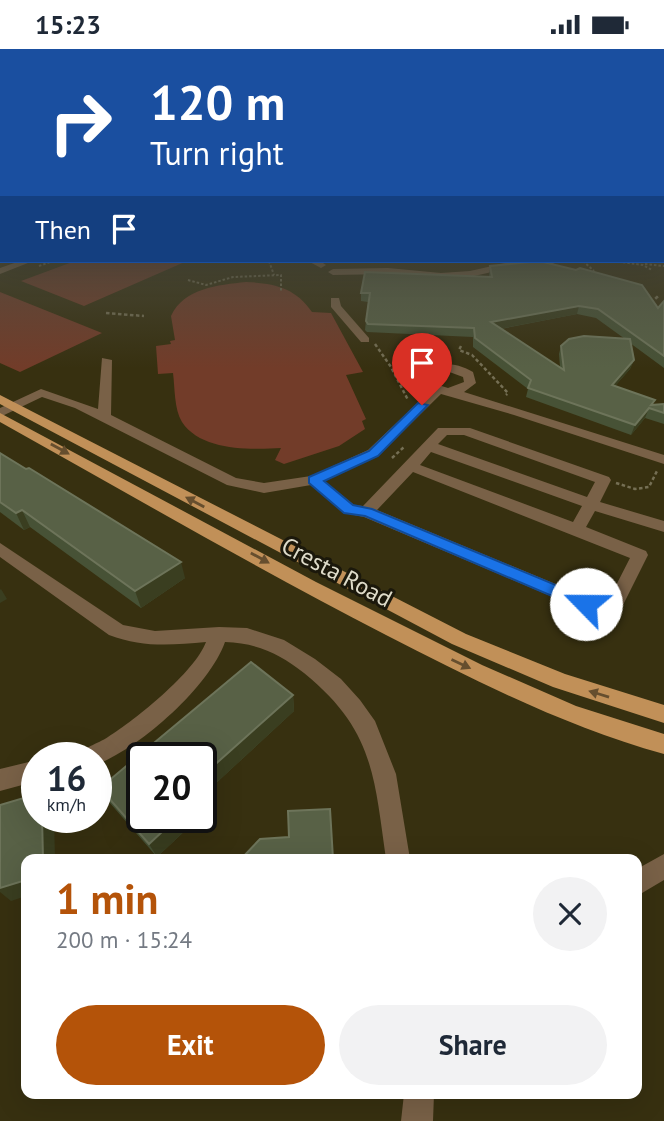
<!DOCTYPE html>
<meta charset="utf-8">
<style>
:root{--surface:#fff;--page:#f2f2f3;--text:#1f2937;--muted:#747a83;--accent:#b45309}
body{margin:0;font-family:"PT Sans",sans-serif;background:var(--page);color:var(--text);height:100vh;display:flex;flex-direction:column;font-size:26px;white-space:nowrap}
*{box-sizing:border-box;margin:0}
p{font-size:23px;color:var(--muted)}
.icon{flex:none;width:38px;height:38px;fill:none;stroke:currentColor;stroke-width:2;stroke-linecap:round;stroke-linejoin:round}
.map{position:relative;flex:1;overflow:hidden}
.details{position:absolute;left:21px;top:805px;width:621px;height:245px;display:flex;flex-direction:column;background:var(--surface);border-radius:14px;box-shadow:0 7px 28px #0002}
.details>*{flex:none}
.banner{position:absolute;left:0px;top:0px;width:665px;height:214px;box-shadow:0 7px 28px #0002;background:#1a4fa0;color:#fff;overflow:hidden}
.speed{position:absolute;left:21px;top:693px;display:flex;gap:14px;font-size:35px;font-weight:700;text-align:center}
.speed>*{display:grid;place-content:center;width:91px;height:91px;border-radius:50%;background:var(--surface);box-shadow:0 7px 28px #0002;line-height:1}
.speed small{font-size:18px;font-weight:400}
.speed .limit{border:4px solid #111;border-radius:10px;background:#fff;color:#111}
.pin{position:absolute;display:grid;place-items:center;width:60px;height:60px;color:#fff;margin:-72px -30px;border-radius:50% 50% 50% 0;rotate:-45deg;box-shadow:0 0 7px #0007}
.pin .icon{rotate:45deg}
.me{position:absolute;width:77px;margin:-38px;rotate:293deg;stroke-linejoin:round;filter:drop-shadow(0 0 5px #0008)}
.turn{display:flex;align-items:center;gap:24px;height:147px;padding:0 35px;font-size:32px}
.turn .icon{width:91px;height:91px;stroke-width:2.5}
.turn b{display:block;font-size:49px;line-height:60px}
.then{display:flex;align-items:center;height:66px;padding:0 35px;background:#0003;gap:14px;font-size:26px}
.round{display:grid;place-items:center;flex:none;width:74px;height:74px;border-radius:37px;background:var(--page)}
.summary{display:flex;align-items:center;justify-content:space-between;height:119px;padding:0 35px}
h1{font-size:42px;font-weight:700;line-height:52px;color:var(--accent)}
.action{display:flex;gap:14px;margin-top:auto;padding:14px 35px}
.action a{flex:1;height:80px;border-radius:42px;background:var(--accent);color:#fff;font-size:28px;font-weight:700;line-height:80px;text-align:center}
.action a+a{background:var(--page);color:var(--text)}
.status{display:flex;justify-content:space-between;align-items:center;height:49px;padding:0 35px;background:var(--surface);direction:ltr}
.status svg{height:19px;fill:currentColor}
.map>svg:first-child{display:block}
.green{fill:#723c29}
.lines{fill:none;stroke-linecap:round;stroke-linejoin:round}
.path-far1{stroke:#756f54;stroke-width:2;stroke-dasharray:2.5 2;stroke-linecap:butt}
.path{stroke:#756f54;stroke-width:2.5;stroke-dasharray:3.5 2.5;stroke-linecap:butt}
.minor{fill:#796147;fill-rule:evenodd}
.major{fill:#c19058;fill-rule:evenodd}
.wall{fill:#475236;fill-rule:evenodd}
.shaded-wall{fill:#3a3e20}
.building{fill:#586146;stroke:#6d745a;stroke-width:2}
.oneway{fill:#664e2e}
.route{fill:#1a73e8;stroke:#114b97;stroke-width:2}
.labels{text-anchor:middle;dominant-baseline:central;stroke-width:6;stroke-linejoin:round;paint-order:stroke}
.street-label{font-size:24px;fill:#dedbc9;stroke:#1b180b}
</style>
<div class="status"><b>15:23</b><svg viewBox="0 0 49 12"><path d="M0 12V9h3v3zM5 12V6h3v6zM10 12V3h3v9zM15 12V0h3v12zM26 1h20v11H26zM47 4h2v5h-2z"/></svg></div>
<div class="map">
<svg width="664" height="1072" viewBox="0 0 664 1072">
<rect width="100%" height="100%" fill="#373010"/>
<path class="green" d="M75,212H187L84,257L21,232Z
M246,233C274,234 296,239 312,263L331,264L363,323L346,326L366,370L362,372L365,380L339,397L284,415L275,411L281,399C251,401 201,402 182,373C174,360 175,339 173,324L158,325L156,297L171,295L170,292L175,291L171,267C184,239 218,236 246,233Z
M0,243L102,284L20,323L0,314Z"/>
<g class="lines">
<path class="path-far1" d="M269,212L274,226
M583,212L594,222
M614,212L643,216L652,221
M645,215L664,217
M39,217L53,212
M188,231L206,236L233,228L281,226V243
M656,249L659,247"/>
<path class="path" d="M651,254L658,247
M106,264L144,267
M411,291L414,304L419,309
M375,295L391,318L408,351
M461,297L459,301L472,306L508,344L506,346
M392,409L404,398
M616,434L635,440L649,438L657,422"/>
<path class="minor" d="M20,212H33L0,225V219Z
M308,212H320L326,216L321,219Z
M515,212L551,213L556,216L551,219L522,216L470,228L441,230L388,225L333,226L328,223L333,220L388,219L441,224L470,222Z
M331,249H339L341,257L369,289V293H361L331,258Z
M102,309L112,311L111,366L236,429L264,434L311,427L368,401L430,342L418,335L415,326L419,319C440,314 454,312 473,323L476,334L464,343L664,406V415L514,366L441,345L378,407L324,432L354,456L363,457L438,379H470L609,428L611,431L600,453L664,472V483L595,462L586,478L646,502L648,506L616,570L610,572L364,468L344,464L311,436L264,444L227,436L75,359L42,348L0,368V359L41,340L98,360ZM444,321L463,328L464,333L448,339L429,333L428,324ZM447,386H464L595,433L587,448L438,395ZM431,403L582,457L573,473L420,416ZM413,423L630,509L606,556L377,461Z
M0,494L123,576L155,582L219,578L247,579L284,591L315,610L341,630L360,651L375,672L396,725L410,810H386C374,727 374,681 304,624C280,605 257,594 225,593C209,638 141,698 96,716V709H77C82,698 98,695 108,688C135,671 195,623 206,593C172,596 143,599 109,586L0,508Z
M37,711V732L0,742V720Z
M664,805V831L637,847V820Z
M404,1045H434L433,1072H401Z"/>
<path class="major" d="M0,346L466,585L565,625L664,656V674L553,638L452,595L0,355Z
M0,364L316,533L482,616L576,657L664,685V705C566,678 476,632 386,586C256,519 129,445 0,373Z"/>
</g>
<path class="wall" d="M490,217L658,259L664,252V319L630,294L634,311L630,320L615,337L653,356L664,355V375L645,369L631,386L526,348L528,340L473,298V288L367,283L365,281L368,253L361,252V244L489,228ZM577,265L596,269L625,290L561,297L559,305L560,318L501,280Z
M0,404L185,529L141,559L30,478L24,481L0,463Z
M251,613L293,646L294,662L201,748V709H142V768H186L190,777L157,808L109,753L100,739Z"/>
<path class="shaded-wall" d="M579,257L577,265L489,282L491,273Z
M634,311L630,320L608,345L612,336Z
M649,359L645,369L631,386L635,376Z
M22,461L30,478L24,481L16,464Z
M181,513L185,529L141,559L135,542Z
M1,540L7,550L0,554V541Z
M293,646L294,662L201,748V728Z
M42,768H54L55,810H43Z
M178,768H186L190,777L157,808L149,795Z
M0,828L26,831V847L11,852L0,843Z"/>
<path class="building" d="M0,169H2V202L0,203V185H1V175H0Z
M539,212L576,221L580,219L642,236L658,259L664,252V307L598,260L579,257L491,273L564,321L561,297L569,290L584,287L630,290L634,311L612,336L655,351L651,356L664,355V364L649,359L635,376L528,339L531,331L475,289L474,279L368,275L366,272L370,244H361L365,223L492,228L490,217Z
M0,404L26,420L29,419L181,513L135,542L22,461L16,464L0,453Z
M251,613L293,646L201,728V709H142V768H178L149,795L100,739Z
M37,745V768H42L43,810H26V831L0,839V756Z
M330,760L333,810H241L260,790L289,788L288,762Z"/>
<defs><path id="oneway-solid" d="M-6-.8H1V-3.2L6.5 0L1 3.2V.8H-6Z" transform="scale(1.75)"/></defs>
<g class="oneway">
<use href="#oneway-solid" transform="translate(60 400) rotate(29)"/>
<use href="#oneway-solid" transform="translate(195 453) rotate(-152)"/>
<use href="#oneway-solid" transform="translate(260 509) rotate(29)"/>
<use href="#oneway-solid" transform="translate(461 615) rotate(25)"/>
<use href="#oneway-solid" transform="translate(599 645) rotate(-163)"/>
</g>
<linearGradient id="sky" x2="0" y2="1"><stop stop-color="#1e1a09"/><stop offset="0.53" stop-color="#4d4e42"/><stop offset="1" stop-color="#4d4e42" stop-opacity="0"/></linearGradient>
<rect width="664" height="319" fill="url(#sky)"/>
<path class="route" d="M418,354L428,356L378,407L324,432L353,456L372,460L592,551L594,555L592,559H580L365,467L344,464L309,434V428L369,402Z"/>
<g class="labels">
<g class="street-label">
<text transform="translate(337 523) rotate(28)">Cresta Road</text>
</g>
</g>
</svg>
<div class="speed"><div>16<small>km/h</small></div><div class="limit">20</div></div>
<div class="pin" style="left:422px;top:356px;background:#d93025"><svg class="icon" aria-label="arrive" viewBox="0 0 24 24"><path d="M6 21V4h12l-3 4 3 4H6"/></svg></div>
<svg class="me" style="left:586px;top:555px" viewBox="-20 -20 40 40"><circle r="19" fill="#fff"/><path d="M0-13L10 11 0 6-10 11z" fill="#1a73e8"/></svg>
<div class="banner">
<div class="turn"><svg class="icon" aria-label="right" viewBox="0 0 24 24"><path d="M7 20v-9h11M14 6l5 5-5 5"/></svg><div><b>120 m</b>Turn right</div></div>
<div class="then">Then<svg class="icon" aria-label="arrive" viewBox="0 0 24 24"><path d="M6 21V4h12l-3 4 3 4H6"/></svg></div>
</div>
<section class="details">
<div class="summary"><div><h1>1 min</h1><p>200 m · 15:24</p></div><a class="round"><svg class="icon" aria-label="close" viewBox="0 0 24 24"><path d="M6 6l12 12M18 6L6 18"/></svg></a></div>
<div class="action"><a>Exit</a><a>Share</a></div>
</section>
</div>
